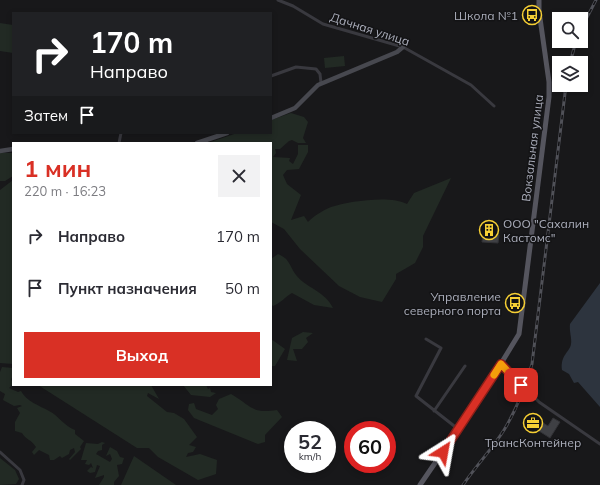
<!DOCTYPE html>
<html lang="ru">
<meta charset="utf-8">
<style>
:root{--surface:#fff;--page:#f2f2f3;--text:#2b2b33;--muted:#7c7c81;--accent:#d93025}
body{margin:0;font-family:Mulish,sans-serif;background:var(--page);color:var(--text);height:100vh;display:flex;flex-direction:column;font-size:15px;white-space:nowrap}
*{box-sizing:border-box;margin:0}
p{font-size:13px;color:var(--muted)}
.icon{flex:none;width:22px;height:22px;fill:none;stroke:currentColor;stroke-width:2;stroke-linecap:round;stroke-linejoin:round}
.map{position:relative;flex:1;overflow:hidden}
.panel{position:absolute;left:12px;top:142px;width:260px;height:244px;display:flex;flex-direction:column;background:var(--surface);border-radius:0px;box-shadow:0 2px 6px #0003}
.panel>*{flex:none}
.guide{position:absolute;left:12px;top:12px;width:260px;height:122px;border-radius:0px;box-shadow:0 2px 6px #0003;background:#202124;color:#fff;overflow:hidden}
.controls{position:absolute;left:552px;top:12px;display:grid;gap:8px}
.controls a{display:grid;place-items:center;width:36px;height:36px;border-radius:0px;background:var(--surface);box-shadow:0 2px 6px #0003;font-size:20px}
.speed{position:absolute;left:284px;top:421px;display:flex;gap:8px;font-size:20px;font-weight:700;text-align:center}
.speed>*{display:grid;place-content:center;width:52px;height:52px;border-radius:50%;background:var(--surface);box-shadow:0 2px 6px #0003;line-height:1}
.speed small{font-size:10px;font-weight:400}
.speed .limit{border:6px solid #d22;background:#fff;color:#111}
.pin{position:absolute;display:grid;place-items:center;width:34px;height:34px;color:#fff;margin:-17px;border-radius:8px;box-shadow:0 2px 6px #0006}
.me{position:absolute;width:44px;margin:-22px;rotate:34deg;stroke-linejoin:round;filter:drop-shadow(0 0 3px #0008)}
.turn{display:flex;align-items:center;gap:14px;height:84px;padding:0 12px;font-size:18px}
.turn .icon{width:52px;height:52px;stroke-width:2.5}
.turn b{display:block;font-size:28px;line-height:34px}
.then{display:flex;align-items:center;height:38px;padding:0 12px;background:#0003;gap:8px;font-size:15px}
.round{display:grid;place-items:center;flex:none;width:42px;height:42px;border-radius:0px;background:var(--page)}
.overview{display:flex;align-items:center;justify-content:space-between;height:68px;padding:0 12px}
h1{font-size:24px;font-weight:700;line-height:30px;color:var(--accent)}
.cta{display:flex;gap:8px;margin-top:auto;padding:8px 12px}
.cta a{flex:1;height:46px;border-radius:0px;background:var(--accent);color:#fff;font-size:16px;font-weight:700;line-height:46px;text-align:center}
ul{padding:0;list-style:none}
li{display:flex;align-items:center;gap:12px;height:52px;padding:0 12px}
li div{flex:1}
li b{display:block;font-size:15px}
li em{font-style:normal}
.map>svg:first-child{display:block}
.green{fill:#222a24}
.water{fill:#2d343e}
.building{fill:#3f4044;stroke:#323236}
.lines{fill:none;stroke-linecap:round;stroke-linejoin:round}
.street{stroke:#39393f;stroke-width:3}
.secondary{stroke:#47484f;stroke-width:4.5}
.primary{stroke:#55555e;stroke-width:5}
.rail-casing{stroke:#505158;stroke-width:3}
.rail{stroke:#131315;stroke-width:1.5;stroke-dasharray:4.5;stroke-linecap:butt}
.route-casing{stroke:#8d1f18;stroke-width:10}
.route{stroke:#d93025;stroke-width:7}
.slow{stroke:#f59e0b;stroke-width:7}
.labels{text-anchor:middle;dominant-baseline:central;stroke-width:3;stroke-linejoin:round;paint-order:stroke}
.poi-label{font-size:12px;fill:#aaadba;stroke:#131315;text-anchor:end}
.street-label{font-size:12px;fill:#aaadba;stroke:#131315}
</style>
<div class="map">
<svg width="600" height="485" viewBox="0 0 600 485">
<rect width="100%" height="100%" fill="#18181a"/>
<path class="green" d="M0,23L13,25V53L0,51Z
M344,56L345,66L325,68L324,58Z
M291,113L304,117L308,122L303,138L306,143H298L292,140L289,141L280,149H275L276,153L273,157L290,158L289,161L293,164L298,154V145H308V152L299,169L287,170L283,175L287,184L301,195L291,220L304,216L308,222C315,215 322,211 331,207C349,201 391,195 407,204L414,193L451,178L423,236V247L415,263L396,274V279L382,302L360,297L339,286L300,249L284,229L271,222V143H208L237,133H271V120Z
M0,153H13V176L5,181H0Z
M13,180V364L0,363V190Z
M278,254C290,259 289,265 296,275C306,288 325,291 333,308L314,305L292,293C285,297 281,303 273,306L271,304V259Z
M303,332L313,333L306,338L308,342L302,349H293L297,361L287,360L292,338Z
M271,339L285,349L275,366H271Z
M2,367L13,368V376L11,379L13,384L9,388L18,392L21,391C26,401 40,406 49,411C59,416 64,426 75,430V434L84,441L80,447L81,449L70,460L69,459L75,452L74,448L70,450L69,454L62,458L60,456L54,460H50L49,455L39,450L34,455L32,452L36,447C32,440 25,439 22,433L15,431V422L20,413L17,408L22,406L20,405L14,406L3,400L5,394L0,391V372Z
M38,385H151L159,399L148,393L147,396L167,412L174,413L184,419L197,437L189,445L196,447L193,452L188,453L186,457L200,454L217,460L216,474L198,480L158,457L149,448H137Z
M183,385H206L208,389L210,388L211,392L216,393L210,397L191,395Z
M231,394C252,406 251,414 277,410L282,417L265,435V442L258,444L194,418L188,410L189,404L194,403L196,409L212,415L218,409L216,405L219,399Z
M102,442L105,443L102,445V450L98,451L96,454L110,462L112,459L110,454L106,456L110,447L117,451L120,457L124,458L122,464L117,465L119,476L114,482V485H99L104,477V475L95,478L100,466L97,465L95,472L90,473L87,471L91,467L93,468L91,463L89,465L85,464L87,460H81L86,443L98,444Z
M134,456L176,485H121Z
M0,458L15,470L19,479L16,484L0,485Z"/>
<path class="water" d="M600,283V407L578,382L574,383L569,374L562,370C560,355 570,352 571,344C572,339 569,330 570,324Z"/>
<path class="building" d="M484,225L494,226L493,234L499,235L498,243L482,242Z
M530,415L548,426L553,418L560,422L550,438L525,422Z"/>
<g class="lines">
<path class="street" d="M278,0L293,6L323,24L403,47L471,85L494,106
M271,76L296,67L316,69L320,74L321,83
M119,143L121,133
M426,339L441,348L416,396L458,429
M501,364L539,402L600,444
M434,411L465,366
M0,452L20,470L24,480L22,485"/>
<path class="secondary" d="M271,118L295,108L318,85L397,52L403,47
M197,143L227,133
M0,151L13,149"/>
<path class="primary" d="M420,485L483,393L519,334L549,97V82L539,11V0"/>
<g class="rail-casing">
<path id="rail" d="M581,29L596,0
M570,63L576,41
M463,485C476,466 492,449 504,430C517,409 525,387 532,364L566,85"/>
</g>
<use href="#rail" class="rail"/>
</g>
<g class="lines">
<g class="route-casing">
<path id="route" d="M443,452L501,364L521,385"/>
</g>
<use href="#route" class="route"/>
<path class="slow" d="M494,375L501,364L510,374"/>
</g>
<defs>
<g id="bus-ring" transform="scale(1)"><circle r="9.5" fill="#131315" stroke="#f6cf34" stroke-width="1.5"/><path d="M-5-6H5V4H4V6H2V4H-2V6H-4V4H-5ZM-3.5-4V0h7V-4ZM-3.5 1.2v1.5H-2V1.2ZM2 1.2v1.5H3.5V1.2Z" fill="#f6cf34"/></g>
<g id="building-ring" transform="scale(1)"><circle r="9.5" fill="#131315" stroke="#f6cf34" stroke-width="1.5"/><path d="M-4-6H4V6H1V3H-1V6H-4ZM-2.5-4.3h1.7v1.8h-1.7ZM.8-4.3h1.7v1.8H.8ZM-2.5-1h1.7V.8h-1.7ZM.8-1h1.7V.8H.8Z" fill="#f6cf34"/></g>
<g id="office-ring" transform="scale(1)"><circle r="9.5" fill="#131315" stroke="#f6cf34" stroke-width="1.5"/><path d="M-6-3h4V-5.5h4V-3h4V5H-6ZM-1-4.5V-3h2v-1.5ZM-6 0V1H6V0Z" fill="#f6cf34"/></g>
</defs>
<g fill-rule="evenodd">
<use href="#bus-ring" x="532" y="15"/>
<use href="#building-ring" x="489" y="230"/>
<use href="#bus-ring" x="515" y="303"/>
<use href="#office-ring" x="533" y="423"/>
</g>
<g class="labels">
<g class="poi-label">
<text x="518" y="15">Школа №1</text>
<text x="503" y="223" text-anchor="start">ООО "Сахалин<tspan x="503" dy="14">Кастомс"</tspan></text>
<text x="501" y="296">Управление<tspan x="501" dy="14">северного порта</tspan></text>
<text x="533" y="442" text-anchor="middle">ТрансКонтейнер</text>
</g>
<g class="street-label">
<text transform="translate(370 29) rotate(18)">Дачная улица</text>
<text transform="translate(532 148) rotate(-83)">Вокзальная улица</text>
</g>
</g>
</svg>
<div class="controls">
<a><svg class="icon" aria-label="search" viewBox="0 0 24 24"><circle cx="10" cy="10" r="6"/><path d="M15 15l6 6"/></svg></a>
<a><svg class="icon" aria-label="layers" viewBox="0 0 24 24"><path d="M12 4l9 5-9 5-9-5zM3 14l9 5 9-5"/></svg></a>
</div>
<div class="speed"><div>52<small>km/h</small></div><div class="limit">60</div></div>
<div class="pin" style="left:521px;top:385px;background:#d93025"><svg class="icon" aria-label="arrive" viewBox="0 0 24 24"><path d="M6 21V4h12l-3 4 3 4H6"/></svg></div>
<svg class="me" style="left:443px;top:452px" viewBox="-20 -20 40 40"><path d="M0-17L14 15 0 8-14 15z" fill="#d93025" stroke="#fff" stroke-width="4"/></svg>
<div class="guide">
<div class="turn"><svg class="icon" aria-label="right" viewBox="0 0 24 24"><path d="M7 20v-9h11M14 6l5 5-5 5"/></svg><div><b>170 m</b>Направо</div></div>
<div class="then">Затем<svg class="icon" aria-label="arrive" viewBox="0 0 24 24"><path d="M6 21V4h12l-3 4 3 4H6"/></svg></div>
</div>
<section class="panel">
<div class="overview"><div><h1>1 мин</h1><p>220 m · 16:23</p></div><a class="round"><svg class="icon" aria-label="close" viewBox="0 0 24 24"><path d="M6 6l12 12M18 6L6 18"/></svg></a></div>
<ul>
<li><svg class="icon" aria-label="right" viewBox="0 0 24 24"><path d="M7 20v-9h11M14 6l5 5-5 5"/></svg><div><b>Направо</b></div><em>170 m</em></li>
<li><svg class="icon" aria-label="arrive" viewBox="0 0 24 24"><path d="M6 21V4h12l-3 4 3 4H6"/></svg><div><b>Пункт назначения</b></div><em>50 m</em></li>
</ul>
<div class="cta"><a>Выход</a></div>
</section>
</div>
